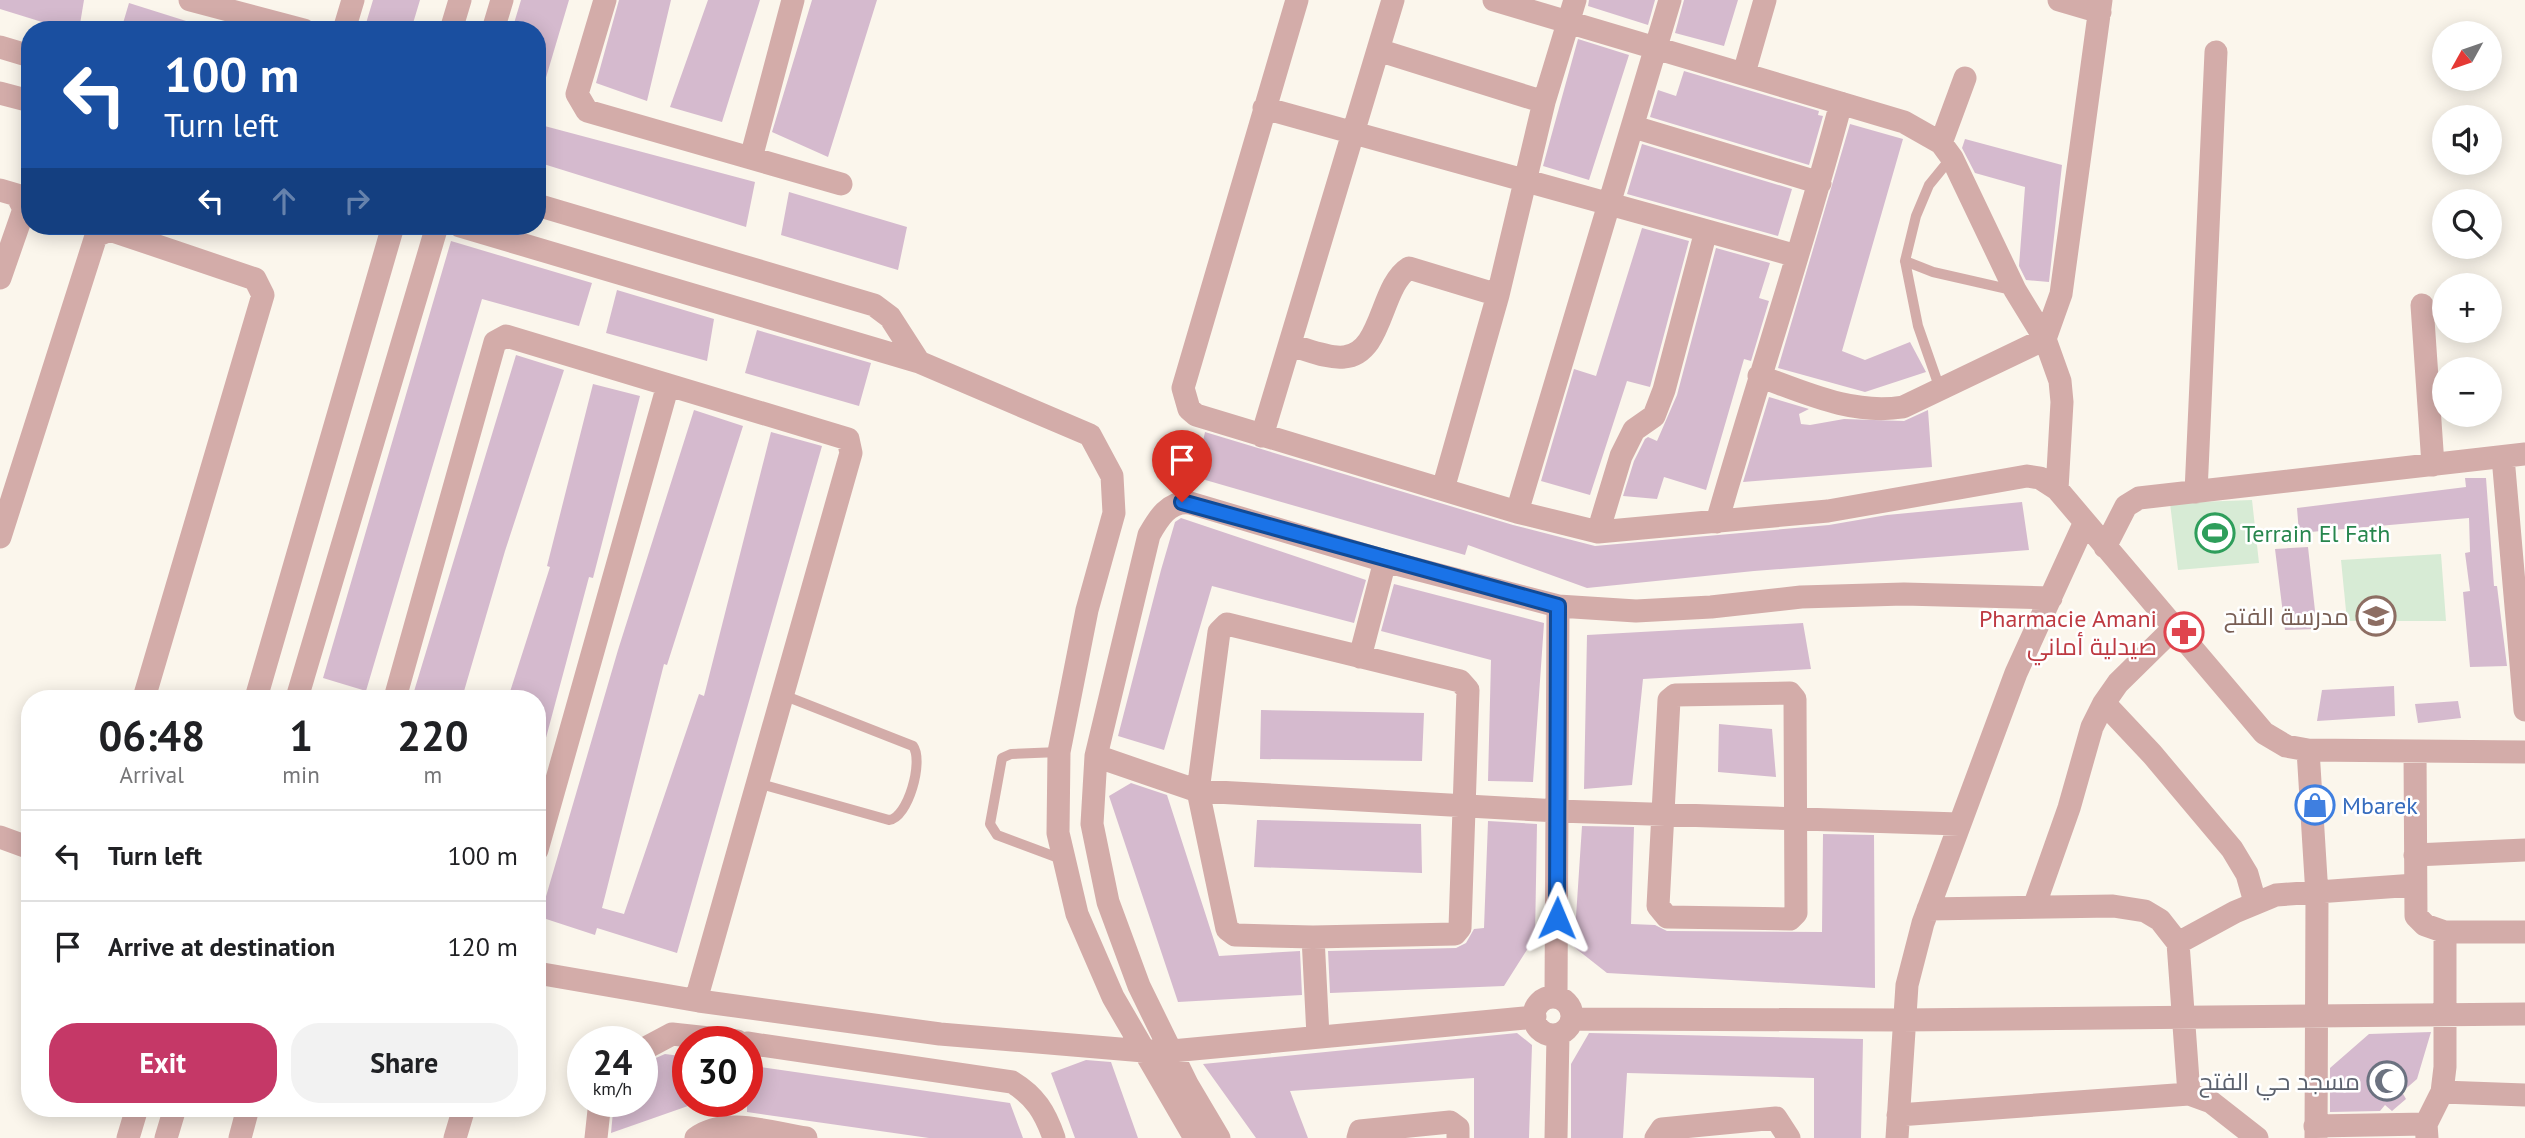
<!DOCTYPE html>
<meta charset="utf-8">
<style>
:root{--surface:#fff;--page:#f2f2f2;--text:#202124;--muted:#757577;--line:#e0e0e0;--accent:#c53867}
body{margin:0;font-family:"PT Sans",Cairo,sans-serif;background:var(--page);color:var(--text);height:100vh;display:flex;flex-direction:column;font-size:26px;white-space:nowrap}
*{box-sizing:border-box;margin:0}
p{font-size:23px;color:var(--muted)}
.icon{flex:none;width:38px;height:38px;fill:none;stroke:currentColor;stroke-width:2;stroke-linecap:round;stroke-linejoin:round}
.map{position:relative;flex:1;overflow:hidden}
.side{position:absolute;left:21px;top:690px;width:525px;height:427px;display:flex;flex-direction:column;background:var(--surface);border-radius:28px;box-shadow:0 4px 18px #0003}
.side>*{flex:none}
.banner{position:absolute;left:21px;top:21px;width:525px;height:214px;border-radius:28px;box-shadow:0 4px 18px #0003;background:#1a4fa0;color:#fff;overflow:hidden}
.needle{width:46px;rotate:230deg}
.buttons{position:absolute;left:2432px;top:21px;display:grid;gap:14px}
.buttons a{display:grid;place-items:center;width:70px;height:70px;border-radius:50%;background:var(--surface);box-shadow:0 4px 18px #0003;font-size:35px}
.speed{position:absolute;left:567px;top:1026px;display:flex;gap:14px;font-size:35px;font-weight:700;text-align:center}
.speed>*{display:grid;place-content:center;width:91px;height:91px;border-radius:50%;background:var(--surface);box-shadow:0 4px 18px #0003;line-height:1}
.speed small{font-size:18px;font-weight:400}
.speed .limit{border:10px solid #d22;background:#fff;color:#111}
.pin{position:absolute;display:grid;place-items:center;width:60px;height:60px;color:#fff;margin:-72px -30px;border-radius:50% 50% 50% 0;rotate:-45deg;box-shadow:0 0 7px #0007}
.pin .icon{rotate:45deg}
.me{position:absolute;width:77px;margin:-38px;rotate:1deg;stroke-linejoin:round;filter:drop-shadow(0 0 5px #0008)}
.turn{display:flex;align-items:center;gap:24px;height:147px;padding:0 28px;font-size:32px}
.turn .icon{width:91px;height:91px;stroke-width:2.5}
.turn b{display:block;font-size:49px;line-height:60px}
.lanes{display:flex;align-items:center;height:66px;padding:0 28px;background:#0003;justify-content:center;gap:35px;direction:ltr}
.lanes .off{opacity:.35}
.eta{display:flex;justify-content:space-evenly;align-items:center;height:119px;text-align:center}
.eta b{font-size:42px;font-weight:600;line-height:49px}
.primary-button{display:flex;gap:14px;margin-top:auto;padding:14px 28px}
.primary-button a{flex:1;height:80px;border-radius:28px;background:var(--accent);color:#fff;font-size:28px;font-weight:600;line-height:80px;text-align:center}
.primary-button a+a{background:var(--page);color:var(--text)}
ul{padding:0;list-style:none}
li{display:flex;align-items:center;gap:21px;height:91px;padding:0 28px;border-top:2px solid var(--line)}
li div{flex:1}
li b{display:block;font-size:26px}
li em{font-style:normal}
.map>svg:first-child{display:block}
.green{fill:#d7ebd5}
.building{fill:#d5bace}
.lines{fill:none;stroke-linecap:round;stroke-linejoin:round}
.service{stroke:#d3aca9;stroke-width:10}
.minor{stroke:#d3aca9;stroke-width:23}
.route-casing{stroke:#114b97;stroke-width:18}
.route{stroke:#1a73e8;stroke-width:12}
.labels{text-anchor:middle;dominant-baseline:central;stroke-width:5;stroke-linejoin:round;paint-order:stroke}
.leisure-label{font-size:24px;fill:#27864d;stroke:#fff;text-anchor:start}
.education-label{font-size:24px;fill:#785e54;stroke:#fff;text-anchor:end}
.health-label{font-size:24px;fill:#be3a42;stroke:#fff;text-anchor:end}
.shop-label{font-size:24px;fill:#366cbe;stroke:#fff;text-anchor:start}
.worship-label{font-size:24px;fill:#5b616d;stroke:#fff;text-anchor:end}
</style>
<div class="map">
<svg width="2525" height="1138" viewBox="0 0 2525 1138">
<rect width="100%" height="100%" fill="#fbf6ec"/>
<path class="green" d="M2252,500L2259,563L2178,570L2170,503Z
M2441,554L2446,621H2347L2341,560Z"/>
<path class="building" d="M0,0H84L79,30H68L0,9Z
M373,0H420L411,30H364Z
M521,0H569L542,91H537V30H512Z
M619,0H671L647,101L596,83Z
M708,0H760L722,122L670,107Z
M812,0H877L828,157L772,132Z
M1589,0H1655L1648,25L1588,6Z
M1684,0H1738L1724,46L1675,33Z
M129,3L202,26L201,30H121Z
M1578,39L1629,55L1589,180L1543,166Z
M1684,71L1819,111L1818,115L1823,116L1809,165L1650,117L1658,90L1676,96Z
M537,124L755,182L746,227L537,162Z
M1850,124L1903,139L1842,351L1865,360L1910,342L1926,372L1865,392L1778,368Z
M1965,139L2062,165L2049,282L2026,280L2019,266L2025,187L1975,173L1962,148Z
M1642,144L1792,189L1778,236L1627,194Z
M789,192L907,227L898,270L781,235Z
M1642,228L1689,241L1650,387L1627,381L1590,495L1541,481L1574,369L1596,376Z
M451,241L592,283L579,326L482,299L366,691L323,678Z
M1716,248L1770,263L1759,298L1769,301L1751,361L1744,359L1706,490L1664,477L1657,499L1623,496L1634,461L1645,439L1648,437L1657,441L1677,395Z
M617,290L714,319L707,361L606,333Z
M757,330L871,363L859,406L745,373Z
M516,355L564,370L505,551L462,698H412Z
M593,384L640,396L593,578L589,577L543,749L537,748V698H508L550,567L547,566Z
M1769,397L1809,409L1799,414L1801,424L1810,425L1844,419L1904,421L1928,410L1932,467L1743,482Z
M694,410L743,426L667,665L664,664L602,908L624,914L699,694L704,696L771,432L822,446L677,953L597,928L595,935L540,917L618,650Z
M1205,432L1513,525L1595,546L1829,525L1887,515L2022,502L2029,550L1754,571L1587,588L1468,545L1465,555L1195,477Z
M2465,478H2486L2494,586H2497L2507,666L2470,667L2463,592L2470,591L2465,553L2470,552L2469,518L2299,533L2297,508L2466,487Z
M1181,518L1366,580L1354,623L1212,586L1164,750L1118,736L1161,570L1175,522Z
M2308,547L2317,629L2285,630L2275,549Z
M1394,584L1544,623L1533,782L1488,781L1491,660L1381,631Z
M1803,623L1811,669L1643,679L1632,785L1584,789L1587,635Z
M2394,686L2395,716L2317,721L2322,690Z
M2458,701L2461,718L2418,723L2415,704Z
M1261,710L1424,713L1422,761L1260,759Z
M1719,724L1772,729L1776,777L1718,772Z
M1131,783L1167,795L1219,956L1300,951L1302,995L1178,1002L1109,796Z
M1257,820L1421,824L1422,873L1254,867Z
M1488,821L1537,824L1535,937L1504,986L1330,993L1328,951L1456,948L1466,943L1474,929L1484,928Z
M1582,826L1634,827L1631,924L1655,925L1667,931L1822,932L1823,834L1874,835L1875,988L1607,973L1574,947Z
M2431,1032L2417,1079L2402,1092L2406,1099L2392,1111L2385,1105L2380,1111L2330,1112V1068L2369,1034Z
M1517,1033L1532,1045L1529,1138H1474V1078L1290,1091L1308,1138H1256L1203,1064Z
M1589,1033L1863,1039L1861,1138H1814V1078L1627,1073L1623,1138H1571V1064Z
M665,1054L688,1057V1106L611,1133L614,1101H642V1064Z
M1086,1060L1111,1062L1138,1138H1075L1051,1073Z
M747,1065L1010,1103L1023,1138H929L747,1112Z"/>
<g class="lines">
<path class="service" d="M1951,158L1929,185L1916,216L1905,261L1933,272L2012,290
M1905,261L1918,326L1940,389
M1059,752L1011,754L1002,758L990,824L997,835L1064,860
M757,783L889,820C908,818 924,761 913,746L783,695"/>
<path class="minor" d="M190,0L304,30
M605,0L577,94L587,111L841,184
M1297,0L1183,388L1189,409L1196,415L1517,512L1598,532L1828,511L2027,476L2040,478L2057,489L2264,733L2286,746L2308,750L2525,752
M1494,0L1904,122L1941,143L1952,158L2015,290L2045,339L2060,381L2062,402L2057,489
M2059,0L2100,12
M344,30L353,0
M451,30L460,0
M493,30L502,0
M0,47L30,56
M1378,50L1544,102
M1744,73L1765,0
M0,93L30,101
M1264,108L1797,256
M1634,127L1820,183
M1941,143L1965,78
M751,158L793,0
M0,190L17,195L24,209L0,278
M537,205L874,305L890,317L919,362
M460,226L919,362L1090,435L1112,476L1114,513L1087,610L1059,752L1058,833L1077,914L1113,997L1195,1138
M2422,305L2433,465
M1290,345C1306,349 1328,359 1344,357C1383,354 1380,286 1409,268L1498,295
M1759,376C1806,393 1852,415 1903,407L2045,339L2061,294L2101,0
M1262,436L1393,0
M2503,457L2525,710
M1443,489L1498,295L1544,102L1575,0
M2196,492L2216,52
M1517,512L1670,0
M1717,522C1757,382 1804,244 1841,103
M1598,532L1621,456L1634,430L1654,416L1664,390L1706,231
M0,537L96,236L110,230L255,279L263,295L144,698
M2105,547L2126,506L2139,498L2525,454
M1227,624L1460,681L1468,690L1460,928L1455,934L1313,937L1235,935L1227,929L1198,791L1219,632Z
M1360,657L1385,561
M1790,693L1795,699L1796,913L1790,919L1667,917L1658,906L1669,700L1675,695Z
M256,698L393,226
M297,698L437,226
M395,698L495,342L506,336L848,439L851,453L696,1000
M2104,703L2152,754L2232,849L2247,874L2255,902
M2308,750L2317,895L2316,1138
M2415,751L2416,916L2425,925L2445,932
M1096,756L1198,791L1558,811L1959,824
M0,837L30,848
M537,850L668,385
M2415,855L2525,850
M2034,907L2069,808L2092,727L2104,703L2118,683L2176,626
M1313,937L1318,1036
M2178,943L2235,912L2276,895L2415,885
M537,973L699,1001L940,1034L1144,1051H1172L1535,1017
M1556,997L1558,606
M1534 1016a19 19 0 1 1 38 0a19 19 0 1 1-38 0Z
M1572,1019L1902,1020L2525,1014
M747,1043L1012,1082C1035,1096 1045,1112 1054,1138
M642,1050L672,1034L737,1041
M2442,1092L2525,1095
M2189,1094L2211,1102L2257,1138
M1898,1115L2189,1094L2178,943L2160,920L2145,911L2113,906L1928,909
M2426,1124L2442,1092L2445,1067V932H2525
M2315,1126L2426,1124L2427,1138
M128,1138L137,1108
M166,1138L175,1108
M240,1138L248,1108
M455,1138L464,1108
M596,1138L600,1101
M696,1138C726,1116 771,1133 806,1138
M1219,1138L1187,1084L1139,986L1108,902L1092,824L1096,756L1149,535C1158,519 1169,500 1190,503L1385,561L1558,606L1636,611L1711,607L1801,597L1904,594L2051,598
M1358,1138L1360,1131L1450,1122L1458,1128V1138
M1556,1138L1558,1035
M1656,1138L1662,1129L1776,1118L1789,1138
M1897,1138L1907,985L1923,923L2016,673L2084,524"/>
</g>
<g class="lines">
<g class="route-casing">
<path id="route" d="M1182,502L1558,606L1557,918"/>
</g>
<use href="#route" class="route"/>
</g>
<defs>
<g id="stadium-ring" transform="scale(2.0125)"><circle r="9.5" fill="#fff" stroke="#2e9e5b" stroke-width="1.5"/><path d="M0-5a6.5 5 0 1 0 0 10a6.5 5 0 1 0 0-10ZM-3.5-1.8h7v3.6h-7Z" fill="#2e9e5b"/></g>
<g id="school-ring" transform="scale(2.0125)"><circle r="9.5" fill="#fff" stroke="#8d6e63" stroke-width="1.5"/><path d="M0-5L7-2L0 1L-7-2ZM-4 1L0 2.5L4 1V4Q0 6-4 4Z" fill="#8d6e63"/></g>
<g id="pharmacy-ring" transform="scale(2.0125)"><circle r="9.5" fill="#fff" stroke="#e0444e" stroke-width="1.5"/><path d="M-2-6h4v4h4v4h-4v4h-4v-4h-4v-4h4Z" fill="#e0444e"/></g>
<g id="shop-ring" transform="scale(2.0125)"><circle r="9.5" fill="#fff" stroke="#3f7fe0" stroke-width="1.5"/><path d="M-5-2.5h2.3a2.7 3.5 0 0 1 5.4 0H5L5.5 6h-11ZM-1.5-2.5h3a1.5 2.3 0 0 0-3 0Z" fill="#3f7fe0"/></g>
<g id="mosque-ring" transform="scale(2.0125)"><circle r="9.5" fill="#fff" stroke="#6b7280" stroke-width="1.5"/><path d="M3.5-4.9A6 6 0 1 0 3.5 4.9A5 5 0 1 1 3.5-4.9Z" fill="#6b7280"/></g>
</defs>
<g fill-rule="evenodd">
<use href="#stadium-ring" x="2215" y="533"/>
<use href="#school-ring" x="2376" y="616"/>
<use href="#pharmacy-ring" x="2184" y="632"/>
<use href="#shop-ring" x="2315" y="805"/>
<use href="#mosque-ring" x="2387" y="1081"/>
</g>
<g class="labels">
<g class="leisure-label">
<text x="2242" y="533">Terrain El Fath</text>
</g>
<g class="education-label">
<text x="2349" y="616">مدرسة الفتح</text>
</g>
<g class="health-label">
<text x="2157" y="618">Pharmacie Amani<tspan x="2157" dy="28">صيدلية أماني</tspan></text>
</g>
<g class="shop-label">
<text x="2342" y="805">Mbarek</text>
</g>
<g class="worship-label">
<text x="2360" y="1081">مسجد حي الفتح</text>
</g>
</g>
</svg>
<div class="buttons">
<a><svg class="needle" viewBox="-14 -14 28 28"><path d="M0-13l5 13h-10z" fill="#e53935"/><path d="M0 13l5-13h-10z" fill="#757577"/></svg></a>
<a><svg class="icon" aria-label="sound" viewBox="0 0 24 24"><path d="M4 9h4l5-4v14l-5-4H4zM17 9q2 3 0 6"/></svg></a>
<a><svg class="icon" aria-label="search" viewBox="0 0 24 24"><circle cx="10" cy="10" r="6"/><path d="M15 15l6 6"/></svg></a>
<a>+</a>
<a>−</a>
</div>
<div class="speed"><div>24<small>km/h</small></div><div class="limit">30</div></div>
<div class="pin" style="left:1182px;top:502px;background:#d93025"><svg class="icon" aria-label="arrive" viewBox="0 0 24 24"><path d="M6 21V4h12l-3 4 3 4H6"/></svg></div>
<svg class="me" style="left:1557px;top:918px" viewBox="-20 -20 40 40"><path d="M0-17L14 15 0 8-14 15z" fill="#1a73e8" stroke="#fff" stroke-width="4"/></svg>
<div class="banner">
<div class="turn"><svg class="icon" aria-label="left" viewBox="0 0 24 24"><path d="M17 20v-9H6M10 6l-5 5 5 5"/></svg><div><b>100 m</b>Turn left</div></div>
<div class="lanes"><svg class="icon" aria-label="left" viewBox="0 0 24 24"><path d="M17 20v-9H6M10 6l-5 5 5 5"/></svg><svg class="icon off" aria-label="ahead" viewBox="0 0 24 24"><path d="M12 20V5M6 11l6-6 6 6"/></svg><svg class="icon off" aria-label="right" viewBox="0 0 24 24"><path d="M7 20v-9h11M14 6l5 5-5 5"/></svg></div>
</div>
<section class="side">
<div class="eta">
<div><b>06:48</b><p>Arrival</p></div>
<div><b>1</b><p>min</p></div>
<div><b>220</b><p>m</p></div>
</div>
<ul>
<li><svg class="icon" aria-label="left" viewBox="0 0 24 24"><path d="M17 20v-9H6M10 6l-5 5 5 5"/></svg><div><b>Turn left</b></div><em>100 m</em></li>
<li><svg class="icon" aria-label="arrive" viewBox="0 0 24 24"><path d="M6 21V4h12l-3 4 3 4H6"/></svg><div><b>Arrive at destination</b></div><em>120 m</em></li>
</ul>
<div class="primary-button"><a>Exit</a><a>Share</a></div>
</section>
</div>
